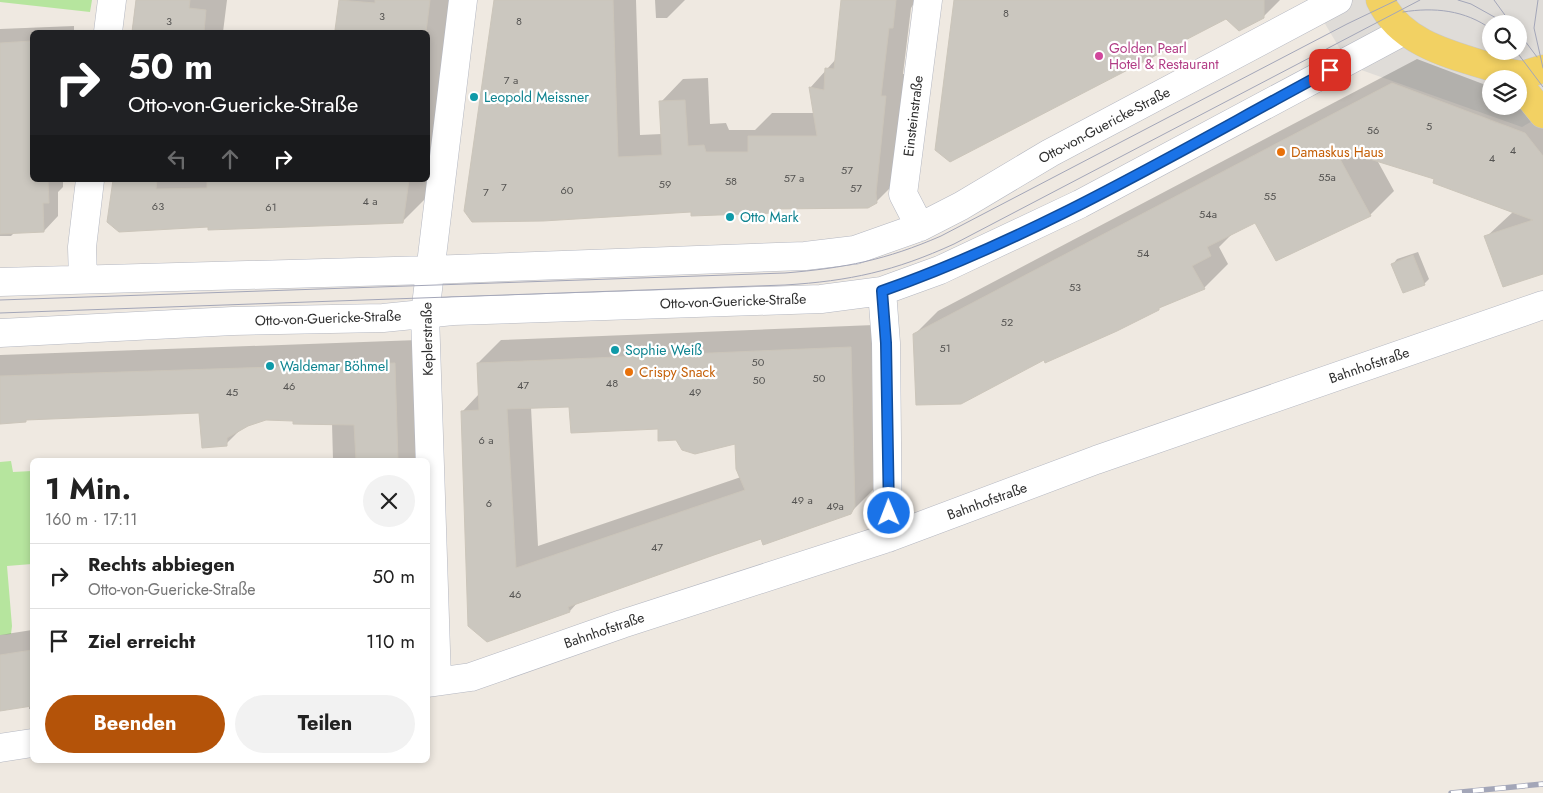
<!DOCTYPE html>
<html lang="de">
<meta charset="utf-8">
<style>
:root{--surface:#fff;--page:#f2f2f2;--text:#222;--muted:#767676;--line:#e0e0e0;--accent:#b45309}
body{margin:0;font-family:Jost,sans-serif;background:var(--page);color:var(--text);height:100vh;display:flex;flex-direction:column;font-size:19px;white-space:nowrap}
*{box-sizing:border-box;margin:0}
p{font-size:16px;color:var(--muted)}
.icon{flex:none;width:28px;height:28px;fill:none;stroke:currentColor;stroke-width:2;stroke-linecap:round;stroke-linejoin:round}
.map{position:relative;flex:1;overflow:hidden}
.details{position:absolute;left:30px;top:458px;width:400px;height:305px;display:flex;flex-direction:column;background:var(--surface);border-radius:8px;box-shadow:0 2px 8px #0003}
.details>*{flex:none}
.guide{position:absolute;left:30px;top:30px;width:400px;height:152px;border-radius:8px;box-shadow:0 2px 8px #0003;background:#202124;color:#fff;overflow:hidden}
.fabs{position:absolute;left:1482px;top:15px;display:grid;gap:10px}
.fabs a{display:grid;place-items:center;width:45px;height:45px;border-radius:50%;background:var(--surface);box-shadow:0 2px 8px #0003;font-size:25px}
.pin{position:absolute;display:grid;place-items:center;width:42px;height:42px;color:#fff;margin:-21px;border-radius:10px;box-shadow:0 2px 8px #0006}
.me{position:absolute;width:55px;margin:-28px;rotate:359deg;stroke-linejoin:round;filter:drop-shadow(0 0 4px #0008)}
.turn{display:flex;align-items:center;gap:18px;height:105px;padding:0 15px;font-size:22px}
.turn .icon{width:65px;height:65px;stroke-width:2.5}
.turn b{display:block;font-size:35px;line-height:42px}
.lanes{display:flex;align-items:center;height:48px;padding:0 15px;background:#0003;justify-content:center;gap:25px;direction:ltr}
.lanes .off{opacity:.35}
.round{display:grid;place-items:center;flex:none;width:52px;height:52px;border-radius:26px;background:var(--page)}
.head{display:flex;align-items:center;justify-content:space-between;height:85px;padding:0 15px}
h1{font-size:30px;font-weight:700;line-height:38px}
.cta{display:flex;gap:10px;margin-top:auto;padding:10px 15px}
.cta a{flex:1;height:58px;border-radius:30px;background:var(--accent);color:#fff;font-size:20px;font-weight:700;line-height:58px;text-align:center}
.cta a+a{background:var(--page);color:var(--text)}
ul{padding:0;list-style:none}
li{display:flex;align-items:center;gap:15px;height:65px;padding:0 15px;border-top:1px solid var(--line)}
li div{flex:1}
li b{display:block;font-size:19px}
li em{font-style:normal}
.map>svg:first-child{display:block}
.green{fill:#b6e59e}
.plaza{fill:#dfdcd8;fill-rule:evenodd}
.shadow{fill:#0003;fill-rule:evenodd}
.building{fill:#cbc7bf;stroke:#cbc5ba;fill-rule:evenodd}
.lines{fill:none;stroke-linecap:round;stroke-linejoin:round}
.minor-casing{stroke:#b4b7c1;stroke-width:29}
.major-casing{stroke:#c9c9c9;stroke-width:29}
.minor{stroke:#fff;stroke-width:28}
.major{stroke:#f2d163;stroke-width:28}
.tram{stroke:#a3a6b8;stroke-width:1}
.rail-casing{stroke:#a3a6b8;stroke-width:5.5}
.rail{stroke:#fff;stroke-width:4;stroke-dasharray:11;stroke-linecap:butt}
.route-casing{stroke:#114b97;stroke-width:12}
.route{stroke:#1a73e8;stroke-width:9}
.hotel-dot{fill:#d1479c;stroke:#fff;stroke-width:2}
.culture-dot{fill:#0f9aa8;stroke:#fff;stroke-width:2}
.food-dot{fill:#e8710a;stroke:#fff;stroke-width:2}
.labels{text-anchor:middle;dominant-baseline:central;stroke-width:4.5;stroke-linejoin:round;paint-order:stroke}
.number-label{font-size:11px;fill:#555452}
.hotel-label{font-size:14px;fill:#b23c85;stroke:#fff;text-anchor:start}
.culture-label{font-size:14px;fill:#0d838f;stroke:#fff;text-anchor:start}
.street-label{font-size:14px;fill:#2e2e2e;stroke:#fff}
.food-label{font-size:14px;fill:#c56008;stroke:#fff;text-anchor:start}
</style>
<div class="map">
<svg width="1543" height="793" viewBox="0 0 1543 793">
<rect width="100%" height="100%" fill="#efe9e1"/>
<path class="green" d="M0,0H92L90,12L0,2Z
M11,461L13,472L32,471V564L7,566L12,626L11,634L0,635V462Z"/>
<path class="plaza" d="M1311,0H1543V115L1522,127L1350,66ZM1491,24H1519V51H1491ZM1491,79H1519V106H1491Z"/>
<path class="shadow" d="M136,0H227L223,32H132Z
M340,0H450L426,198L403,221L209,226L113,180H428V32H363L336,29Z
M495,0H636L640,135L662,134L661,102L683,79L708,78L710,124L726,123L729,130H755L772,113H814L810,88L836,59L842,0H916L911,8L903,74H908L899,179L876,202L777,208L774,211H692L542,220Z
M655,0H685L667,18H656Z
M955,0H1280L1263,17L1226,18Z
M74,26V32H32V180H63V187L58,192V216L44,231L15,232L11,236H0V29Z
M1417,59L1491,87V106H1519V98L1543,107V273L1486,237L1514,211L1435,178L1377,160L1394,191L1370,215L1256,221L1233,233L1219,247L1228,264L1204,288L1044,358L914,335L938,311Z
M1418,252L1429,279L1424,284L1393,264L1397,259Z
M874,325V489L850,513L762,538L578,602L570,611L488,641L462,412L479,394L478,363L501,340ZM570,406L659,428L677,439L736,442L741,477L538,546L531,407Z
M418,340L423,460H333L332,423L294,420L266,419L242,428L226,444L200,412L28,419L0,422V355Z
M32,630V709H29V706L0,710V635Z"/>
<path class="building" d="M136,0H190L189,8L206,10L204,32H132Z
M339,0L375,3V0H430L426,32H353L335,30Z
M494,0H613L618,157L662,155L659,101L685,100L688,146L704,145L706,152H748V136H817L809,87L824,90L825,68L834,69L841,0H896L893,28H889L881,96H886L876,193L877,203L868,208L774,209V213L691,216V212L543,221L472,222L464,211Z
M954,0H1264V18L1239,31L1226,19L950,162L935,150Z
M32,41V180H48L49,203H43L44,232L0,234V43Z
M1392,83L1525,133L1543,156V274L1503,287L1484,236L1533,220L1433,183L1434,179L1334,148L1371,216L1276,261L1255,223L1207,247L1211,256L1192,266L1205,289L1159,308V310L1117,331L1045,363L1044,360L961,404L916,405L913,334Z
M113,180H157L156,189L207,188V180H409L403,223L208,230V227L119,232L107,222Z
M1413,255L1425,285L1403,293L1391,264Z
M851,347L855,506L851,514L763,545L761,539L714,555L568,607L570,612L487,642L468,626L461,411L479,410L477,363ZM569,407L571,433L658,429V441L676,440L682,450L695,454L735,444L736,469L745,490L516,568L507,409Z
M395,363L398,460H356L354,425L293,424V421L266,420L248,426L227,438V446L202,448L199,413L26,420V422L0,424V376Z
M32,650V706L0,711V655Z"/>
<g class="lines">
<g class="minor-casing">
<path id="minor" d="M108,32L112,0
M920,227L903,194L928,0
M83,279L82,247L90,180
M0,282L429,270L805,256L855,250L920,227L961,206L1050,153L1338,0
M882,291L886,343L888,538
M0,333L233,321L383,318L453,311L821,299L882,291L940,270L1080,204L1404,31
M437,681L425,314L463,0
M428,683L471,677L622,624L888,538L1096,460L1543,305
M0,748L32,743"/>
</g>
<g class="major-casing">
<path id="major" d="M1380,0C1403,49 1464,57 1510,73L1523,75L1543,69
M1519,84L1543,114"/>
</g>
<use href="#minor" class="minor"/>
<use href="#major" class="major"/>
<path class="tram" d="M1458,0L1471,4L1507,24
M1494,0L1510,22
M1538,0L1534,28L1543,68
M1403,12C1434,7 1465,10 1491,29
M1519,33L1537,57
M1516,51L1543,87
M0,300L785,273C845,268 886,260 941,236L1347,24L1397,0
M0,313L785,285C850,281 895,271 954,244L1420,0"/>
<g class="rail-casing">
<path id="rail" d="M1451,793L1543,784"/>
</g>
<use href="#rail" class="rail"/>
</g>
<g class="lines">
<g class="route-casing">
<path id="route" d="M889,513L886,343L882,291C1039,236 1184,148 1330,70"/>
</g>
<use href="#route" class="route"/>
</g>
<circle class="hotel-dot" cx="1099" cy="56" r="5"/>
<g class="culture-dot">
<circle cx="474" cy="97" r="5"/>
<circle cx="730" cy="217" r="5"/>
<circle cx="615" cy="350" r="5"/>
<circle cx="270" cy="366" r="5"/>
</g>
<g class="food-dot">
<circle cx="1281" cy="152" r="5"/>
<circle cx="629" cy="372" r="5"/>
</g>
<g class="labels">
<g class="number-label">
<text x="1006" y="13">8</text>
<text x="382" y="16">3</text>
<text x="169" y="21">3</text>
<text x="519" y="21">8</text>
<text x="511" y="80">7 a</text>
<text x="1429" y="126">5</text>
<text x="1373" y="130">56</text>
<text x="1513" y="150">4</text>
<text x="1492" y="158">4</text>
<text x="847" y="170">57</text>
<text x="1327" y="177">55a</text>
<text x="794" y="178">57 a</text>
<text x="731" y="181">58</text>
<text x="665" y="184">59</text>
<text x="504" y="187">7</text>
<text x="856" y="188">57</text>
<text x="567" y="190">60</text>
<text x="486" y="192">7</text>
<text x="1270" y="196">55</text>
<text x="370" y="201">4 a</text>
<text x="158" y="206">63</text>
<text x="271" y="207">61</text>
<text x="1208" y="214">54a</text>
<text x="1143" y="253">54</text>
<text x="1075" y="287">53</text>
<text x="1007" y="322">52</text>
<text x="945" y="348">51</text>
<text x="758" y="362">50</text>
<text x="819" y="378">50</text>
<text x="759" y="380">50</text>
<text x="612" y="383">48</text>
<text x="523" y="385">47</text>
<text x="289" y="386">46</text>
<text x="232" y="392">45</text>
<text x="695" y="392">49</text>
<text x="486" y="440">6 a</text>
<text x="802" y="500">49 a</text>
<text x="489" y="503">6</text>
<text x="835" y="506">49a</text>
<text x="657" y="547">47</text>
<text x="515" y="594">46</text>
</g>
<g class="hotel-label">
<text x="1109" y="48">Golden Pearl<tspan x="1109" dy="16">Hotel &amp; Restaurant</tspan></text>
</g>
<g class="culture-label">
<text x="484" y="97">Leopold Meissner</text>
<text x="740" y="217">Otto Mark</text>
<text x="625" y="350">Sophie Weiß</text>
<text x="280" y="366">Waldemar Böhmel</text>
</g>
<g class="street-label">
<text transform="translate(913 116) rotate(-83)">Einsteinstraße</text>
<text transform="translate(1104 125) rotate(-28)">Otto-von-Guericke-Straße</text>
<text transform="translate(733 301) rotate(-2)">Otto-von-Guericke-Straße</text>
<text transform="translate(328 318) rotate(-2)">Otto-von-Guericke-Straße</text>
<text transform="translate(427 339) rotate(-91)">Keplerstraße</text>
<text transform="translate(1369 365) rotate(-19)">Bahnhofstraße</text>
<text transform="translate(987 501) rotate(-20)">Bahnhofstraße</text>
<text transform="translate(604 630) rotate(-19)">Bahnhofstraße</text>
</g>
<g class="food-label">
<text x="1291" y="152">Damaskus Haus</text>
<text x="639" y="372">Crispy Snack</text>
</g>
</g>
</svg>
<div class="fabs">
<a><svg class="icon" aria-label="search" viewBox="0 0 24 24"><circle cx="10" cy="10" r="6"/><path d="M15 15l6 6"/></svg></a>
<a><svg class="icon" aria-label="layers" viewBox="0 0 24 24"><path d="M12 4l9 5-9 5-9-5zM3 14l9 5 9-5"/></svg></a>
</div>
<div class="pin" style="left:1330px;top:70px;background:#d93025"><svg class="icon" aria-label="arrive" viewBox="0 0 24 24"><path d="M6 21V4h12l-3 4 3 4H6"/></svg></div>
<svg class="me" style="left:889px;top:513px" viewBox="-20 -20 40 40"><circle r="17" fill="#1a73e8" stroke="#fff" stroke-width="3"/><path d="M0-11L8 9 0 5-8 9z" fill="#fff"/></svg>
<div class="guide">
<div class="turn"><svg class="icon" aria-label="right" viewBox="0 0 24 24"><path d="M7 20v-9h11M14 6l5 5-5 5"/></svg><div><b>50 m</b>Otto-von-Guericke-Straße</div></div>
<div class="lanes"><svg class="icon off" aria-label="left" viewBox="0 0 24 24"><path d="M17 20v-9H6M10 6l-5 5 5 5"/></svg><svg class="icon off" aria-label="ahead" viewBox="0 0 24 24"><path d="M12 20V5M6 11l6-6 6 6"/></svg><svg class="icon" aria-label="right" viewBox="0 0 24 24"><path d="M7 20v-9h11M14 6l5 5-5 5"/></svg></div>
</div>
<section class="details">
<div class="head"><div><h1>1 Min.</h1><p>160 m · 17:11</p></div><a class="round"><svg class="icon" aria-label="close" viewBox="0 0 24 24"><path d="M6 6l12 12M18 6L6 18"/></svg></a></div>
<ul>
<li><svg class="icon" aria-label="right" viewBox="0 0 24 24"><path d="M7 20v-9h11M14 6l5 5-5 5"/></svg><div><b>Rechts abbiegen</b><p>Otto-von-Guericke-Straße</p></div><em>50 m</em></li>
<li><svg class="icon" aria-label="arrive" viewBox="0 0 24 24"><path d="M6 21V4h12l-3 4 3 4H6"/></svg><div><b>Ziel erreicht</b></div><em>110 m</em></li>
</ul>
<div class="cta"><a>Beenden</a><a>Teilen</a></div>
</section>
</div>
